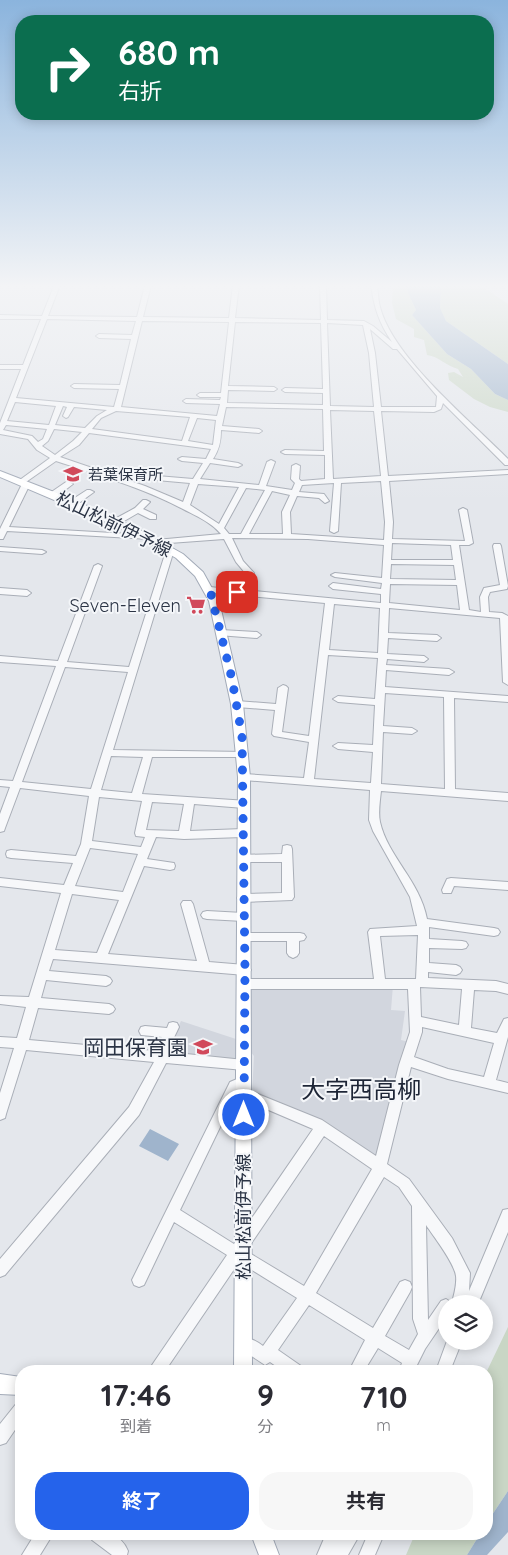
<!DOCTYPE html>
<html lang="ja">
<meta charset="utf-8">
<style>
:root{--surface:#fff;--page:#f7f7f7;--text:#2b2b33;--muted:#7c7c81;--accent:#2563eb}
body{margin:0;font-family:Quicksand,"Noto Sans JP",sans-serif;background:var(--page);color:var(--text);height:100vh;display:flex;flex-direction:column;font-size:19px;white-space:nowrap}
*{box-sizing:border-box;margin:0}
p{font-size:16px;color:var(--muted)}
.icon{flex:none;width:28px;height:28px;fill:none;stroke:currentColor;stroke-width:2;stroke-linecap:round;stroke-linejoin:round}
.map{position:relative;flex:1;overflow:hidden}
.side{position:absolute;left:15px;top:1365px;width:478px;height:175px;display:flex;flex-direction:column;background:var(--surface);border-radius:20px;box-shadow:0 2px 12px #0003}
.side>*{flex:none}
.top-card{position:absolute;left:15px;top:15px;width:479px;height:105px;border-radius:20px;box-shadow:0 2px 12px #0003;background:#0b6e4f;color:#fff;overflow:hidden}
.tools{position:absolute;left:438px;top:1295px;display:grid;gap:10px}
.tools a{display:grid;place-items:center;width:55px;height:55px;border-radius:50%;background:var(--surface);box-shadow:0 2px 12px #0003;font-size:25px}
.pin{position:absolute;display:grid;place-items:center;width:42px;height:42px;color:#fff;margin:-21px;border-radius:10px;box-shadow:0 2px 8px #0006}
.me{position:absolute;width:55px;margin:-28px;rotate:0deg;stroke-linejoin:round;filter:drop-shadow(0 0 4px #0008)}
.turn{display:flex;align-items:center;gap:18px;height:105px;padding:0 20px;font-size:22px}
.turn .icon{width:65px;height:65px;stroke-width:2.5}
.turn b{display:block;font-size:35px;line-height:42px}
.eta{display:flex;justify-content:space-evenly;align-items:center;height:85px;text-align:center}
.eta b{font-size:30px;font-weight:700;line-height:35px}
.button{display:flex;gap:10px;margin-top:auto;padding:10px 20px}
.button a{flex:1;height:58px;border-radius:20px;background:var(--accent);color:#fff;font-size:20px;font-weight:700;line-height:58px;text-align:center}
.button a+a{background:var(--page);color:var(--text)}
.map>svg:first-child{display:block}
.built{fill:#d2d6de}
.green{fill:#c9d6c5}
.water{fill:#9fb4cc}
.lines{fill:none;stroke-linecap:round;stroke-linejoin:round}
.minor-casing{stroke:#a9aeb7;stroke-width:2}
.major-casing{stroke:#a3abb8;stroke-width:2}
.minor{fill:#f7f8fa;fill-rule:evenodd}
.major{fill:#fff;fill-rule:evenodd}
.route{stroke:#2563eb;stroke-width:9;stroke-dasharray:0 16.2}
.labels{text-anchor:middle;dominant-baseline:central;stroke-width:4;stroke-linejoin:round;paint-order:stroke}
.far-poi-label{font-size:15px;fill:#2b3445;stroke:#f4f6f9;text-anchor:start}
.street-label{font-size:18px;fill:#2b3445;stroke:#f4f6f9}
.poi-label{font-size:18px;fill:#2b3445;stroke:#f4f6f9;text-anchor:end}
.near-poi-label{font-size:21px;fill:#2b3445;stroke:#f4f6f9;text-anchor:end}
.near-quarter-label{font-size:24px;fill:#1d2536;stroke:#f4f6f9}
</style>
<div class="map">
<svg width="508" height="1555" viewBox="0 0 508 1555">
<rect width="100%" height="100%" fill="#e4e7ec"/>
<path class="built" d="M393,985L391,1010L405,1011L401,1040L409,1042L381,1153L374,1157L252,1094L254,1056L250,1051L251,988Z
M181,1021L239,1040L238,1060L165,1055Z"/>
<path class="green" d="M393,285H407L408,293L416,310L412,315L447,354L471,369L495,394L508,400V412L490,407L474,399L449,380L448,373L454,372L463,377L458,369C446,366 440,357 427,355L424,340L414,337V329L396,319L392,303Z
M441,285H480L508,304V364L446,321L440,309Z
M508,1327V1491L486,1524V1373Z
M415,1534H480L467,1555H406Z"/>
<path class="water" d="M407,285H441L440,308L446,321L508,364V400L495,394L471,369L447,354L412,315L416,310L408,293Z
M150,1129L179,1144L168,1161L139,1146Z
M508,1491V1532L487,1555H467L480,1534H486V1524Z"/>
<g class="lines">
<g class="minor-casing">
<path id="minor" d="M52,285H60L48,316L137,317L145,285H151L143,317L229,318L233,285H239L235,318L321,320L320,285H326L327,320L364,321L373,326L392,342C379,323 374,307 371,285H377C378,292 378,300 380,307C393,358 471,421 508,459V465H505L443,403L441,409L434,412L381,411L388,476L508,470V474L389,481L393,522L392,539L465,541L459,510L463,508L467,510L473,543L469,545H459L469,610L481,612L480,597L484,588L500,585L493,546L494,544H500L501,546L508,586L507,589L490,592L488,597L489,612L502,613L508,616V685L503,682L500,618L389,608L388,633L437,635L441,638L437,641L388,638L387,654L424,656L428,659L424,662L387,659L386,665L449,669L454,672L449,675L386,670L385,687L508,696V702L454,698L455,789L508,793V801L381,791C380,800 378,813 380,822C388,857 420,881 427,919L494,928L498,929L500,932L498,935L494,936L429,927V939L462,941L466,942L468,945L466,948L462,949L429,948V963L456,965L460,967L462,970L460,973L456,975L428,972V978L496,981L508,984V994L496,991L474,990L471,1028L497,1033L504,1019L508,1018V1037L496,1080L508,1083V1093L448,1079L411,1067L387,1164L409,1179L452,1238L470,1273L469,1291L503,1210L508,1209V1232L478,1304H446V1318L425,1349L414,1371H399L402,1363L378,1348L364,1371H349L365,1340L309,1305L278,1350L301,1366L303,1371H283L270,1362L265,1365L247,1353L238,1350L236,1345L238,1340C248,1336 255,1340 263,1346L297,1298L239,1262L165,1371H148L227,1255L174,1222L144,1285L139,1287L134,1285L132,1280L230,1082L244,1076L248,1077L250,1081L248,1085L238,1090L180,1210L234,1244L313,1129L252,1103L239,1101L238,1097L239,1093L244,1091L253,1092L322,1120L376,1156L399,1065L410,1032L408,989H245L241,987L239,984L241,981L245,979H374L368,932L370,929L417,926L410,897L373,831L369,820L370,790L244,780L239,777L244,774L304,778L309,742L274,736L272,734L275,710L237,707L232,704L237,701L276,704L278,688L283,685L286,686L288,688L282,732L309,736L325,603L207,592L206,590L210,587L246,591V574L236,562L224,539L156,544L152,542L156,540L221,534C211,522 196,516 183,509C143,488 99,475 56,461L26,482L30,484L9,527L147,535L151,537L150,539L7,531L3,539H0V529L22,484L17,482L50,458L37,450L28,439L0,434V423L21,369H0V365H23L41,319H0V315L42,316L54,286ZM47,319L136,321L132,335L99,334L96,336L99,338L131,339L120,385L74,384L71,386L74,388L119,389L114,407L16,398ZM142,321L229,322L221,393H200L197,395L200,397H221L220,400L186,399L183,401L186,403L220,404L217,416L121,407ZM235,322L321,323L323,389L285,388L282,390L285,392L323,393V405L227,403L228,390L274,391L277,389L274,387L228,386ZM327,323L363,325L369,353L374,407L330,406ZM370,329L393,349H397L437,396L436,407H381L375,353ZM15,402L56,406L49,425L7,421ZM63,406L67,407L63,416L66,418L68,417L74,407L107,410L97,416L85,428L55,425ZM226,407L323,409L324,451L285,450L281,452L285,454L325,455V479L301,481L299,479L300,466L296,464L292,466L291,479L295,483L292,490L266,486L275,462L271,460L267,462L259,485L200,479L210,463L238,467L242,465L238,463L213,459C219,450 221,442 221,430L259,433L262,431L259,429L222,426ZM330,410L374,411L381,476L333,479ZM116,411L190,417L182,441L92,429L101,418ZM197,418L216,420L213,445L188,441ZM6,425L47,429L43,439L38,442L32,436L3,430ZM54,429L82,432L73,441L55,455L42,446L48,441ZM89,433L211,449L206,459L182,457L178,459L182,461L203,463L193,479L145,475L141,477L145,479L190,483L183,502L145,486L60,457L79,445ZM381,481L385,522L384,540L291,534L290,512L297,496L319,498L325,503L329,501L324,494L299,492L302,485L334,483L330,531L334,533L338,531L341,483ZM198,484L239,487L219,524L190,505ZM246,488L265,490L241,534H229L224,528ZM272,491L290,495L282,512L283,534H249ZM232,538L308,539L384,545L382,578L335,573L331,575L335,577L382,583L381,589L333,583L329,586L333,589L381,594V603L254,591V573L243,561ZM392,543L451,545L453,560H391ZM391,564L454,565L456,580L390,579ZM390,584L457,585L460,610L389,603ZM334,604L380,608L378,653L329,650ZM328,655L378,658L375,699L338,696L333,699L338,702L375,705L373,745L338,743L333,746L338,749L373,752L371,783L314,779ZM385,693L444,697L445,789L381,784L383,732L412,734L417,731L412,728L383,726ZM418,935L416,979H385L380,936ZM420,987L462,989L459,1025L421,1017ZM422,1027L494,1043L484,1077L448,1069L414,1057L422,1032ZM324,1136L372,1169L304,1286L246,1251ZM384,1177L399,1187L412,1206L413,1319L418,1334L409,1350L385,1336L410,1292L412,1287L410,1282L405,1280L400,1282L373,1328L316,1293ZM426,1225C434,1237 454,1262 456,1276C457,1285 454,1294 452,1303L446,1299L441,1301L428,1320Z
M66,482H69L73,484L56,497H50V493Z
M87,490H90L94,492L76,505H70V501Z
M143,500H146L150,502L143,509L156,515V519H150L138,513L119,524H113V520L135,508Z
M0,547L42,550L46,552L42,554L0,551Z
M167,548H170L174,550L113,750L246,752L248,754L246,756L243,757H152L142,794L248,801L249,804L248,807L244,808L194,804L190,831L243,829L247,830L248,833L247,836L243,837L184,839L156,837L147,859L174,863L175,866L174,869L170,870L144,866L108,954L197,961L181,904L183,901H191L193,904L209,962L245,965L249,967L251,970L249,973L245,975L53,959L49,971L106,976L110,978L112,981L110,984L106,986L46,980L41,998L109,1004L113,1006L115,1009L113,1012L109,1014L38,1008L29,1040L155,1051L162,1037L141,1035L139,1031L141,1027L145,1026L167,1028L169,1023L173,1022L177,1023L179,1027L167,1052L244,1060L248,1061L250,1065L248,1069L244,1070L166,1063L139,1115L5,1275L0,1277V1259L129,1107L154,1062L26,1050L6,1114L5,1118L0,1120V1093L14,1048L0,1047V1037L17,1038L26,1007L0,1004V996L29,997L61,893L0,886V878L64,885L73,863L11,858L7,857L6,854L7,851L11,850L76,856L81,844L89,796L20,788L5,828L4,831L0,832V814L10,787L0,786V780L13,781L56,666L0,662V656L58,661L94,566L98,564L102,566L67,662L129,667ZM65,667L128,672L91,789L22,782ZM111,756L143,757L132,793L101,790ZM99,797L142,801L135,833L136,836L145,837L141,847L92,841ZM152,802L184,804L179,831L146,830ZM90,848L138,854L123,892L75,886ZM72,894L119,900L97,953L55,950Z
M0,588L27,590L31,593L27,596L0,594Z
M221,630L257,632L261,635L257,638L218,635L217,633Z
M287,845L291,846L292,849L294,897L292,900L243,902L239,901L237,898L239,895L243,894L282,893V862H243L239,861L238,858L239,855L282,854L283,846Z
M451,878L508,882V890L454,886L451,893H443L442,890L447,879Z
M207,911L243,913L247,914L249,917L247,920L243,921L207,919L203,918L201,915L203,912Z
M243,933H300L304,934L306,937L304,940L299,941V953L297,956L293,958L289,956L287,953V941H243L239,940L237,937L239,934Z
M447,1341H462L450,1371H436Z
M21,1401V1421L6,1443L0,1445V1424L16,1404Z
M35,1534H53L40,1555H22Z
M90,1534C106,1533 121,1533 128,1551L127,1555H112L92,1540Z
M326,1534H360L348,1555H317Z
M368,1534H384L375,1555H359Z"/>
</g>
<g class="major-casing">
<path id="major" d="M0,471L72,499L140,530L183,554L203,572L219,601L243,704L250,777L252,1371H234L238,777L231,704L209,601L195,576L176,558L134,534L0,477Z
M0,1374L21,1377V1395L0,1394Z
M251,1534H271L279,1555H259Z"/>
</g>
<use href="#minor" class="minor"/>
<use href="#major" class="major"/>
</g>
<linearGradient id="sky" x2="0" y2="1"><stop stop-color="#8bb4dd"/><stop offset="0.57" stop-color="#f3f4f6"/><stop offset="1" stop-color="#f3f4f6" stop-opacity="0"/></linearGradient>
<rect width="508" height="502" fill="url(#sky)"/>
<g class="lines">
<path class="route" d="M237,592L210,590L232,679L242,736L245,970L244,1115"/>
</g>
<defs>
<g id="school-bare" transform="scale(1.5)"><path d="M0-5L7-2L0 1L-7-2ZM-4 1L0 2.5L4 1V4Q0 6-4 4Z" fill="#d1495b" stroke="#f4f6f9" stroke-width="2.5" paint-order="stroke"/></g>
<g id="supermarket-bare" transform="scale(1.5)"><path d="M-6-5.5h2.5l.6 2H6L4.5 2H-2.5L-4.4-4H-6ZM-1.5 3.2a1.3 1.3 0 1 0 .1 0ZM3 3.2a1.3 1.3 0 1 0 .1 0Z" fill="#d1495b" stroke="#f4f6f9" stroke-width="2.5" paint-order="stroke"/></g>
</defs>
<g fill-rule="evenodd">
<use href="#school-bare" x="73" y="474"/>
<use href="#supermarket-bare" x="196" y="605"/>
<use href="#school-bare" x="203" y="1047"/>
</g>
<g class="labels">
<g class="far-poi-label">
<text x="88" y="474">若葉保育所</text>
</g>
<g class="street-label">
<text transform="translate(114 524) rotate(26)">松山松前伊予線</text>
<text transform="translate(243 1217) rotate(-90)">松山松前伊予線</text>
</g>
<g class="poi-label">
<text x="181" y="605">Seven-Eleven</text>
</g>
<g class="near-poi-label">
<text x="188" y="1047">岡田保育園</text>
</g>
<g class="near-quarter-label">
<text x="361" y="1089">大字西高柳</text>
</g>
</g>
</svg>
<div class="tools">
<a><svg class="icon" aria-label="layers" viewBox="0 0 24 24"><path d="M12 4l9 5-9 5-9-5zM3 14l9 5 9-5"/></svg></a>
</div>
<div class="pin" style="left:237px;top:592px;background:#d93025"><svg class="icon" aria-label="arrive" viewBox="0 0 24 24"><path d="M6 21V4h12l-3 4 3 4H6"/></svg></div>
<svg class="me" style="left:244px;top:1115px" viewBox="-20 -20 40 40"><circle r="17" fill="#2563eb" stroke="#fff" stroke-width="3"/><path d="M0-11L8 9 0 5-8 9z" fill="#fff"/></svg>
<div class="top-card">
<div class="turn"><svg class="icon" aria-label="right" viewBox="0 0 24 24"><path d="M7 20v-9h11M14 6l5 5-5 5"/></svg><div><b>680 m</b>右折</div></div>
</div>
<section class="side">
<div class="eta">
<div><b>17:46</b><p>到着</p></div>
<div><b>9</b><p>分</p></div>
<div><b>710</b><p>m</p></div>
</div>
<div class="button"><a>終了</a><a>共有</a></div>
</section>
</div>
